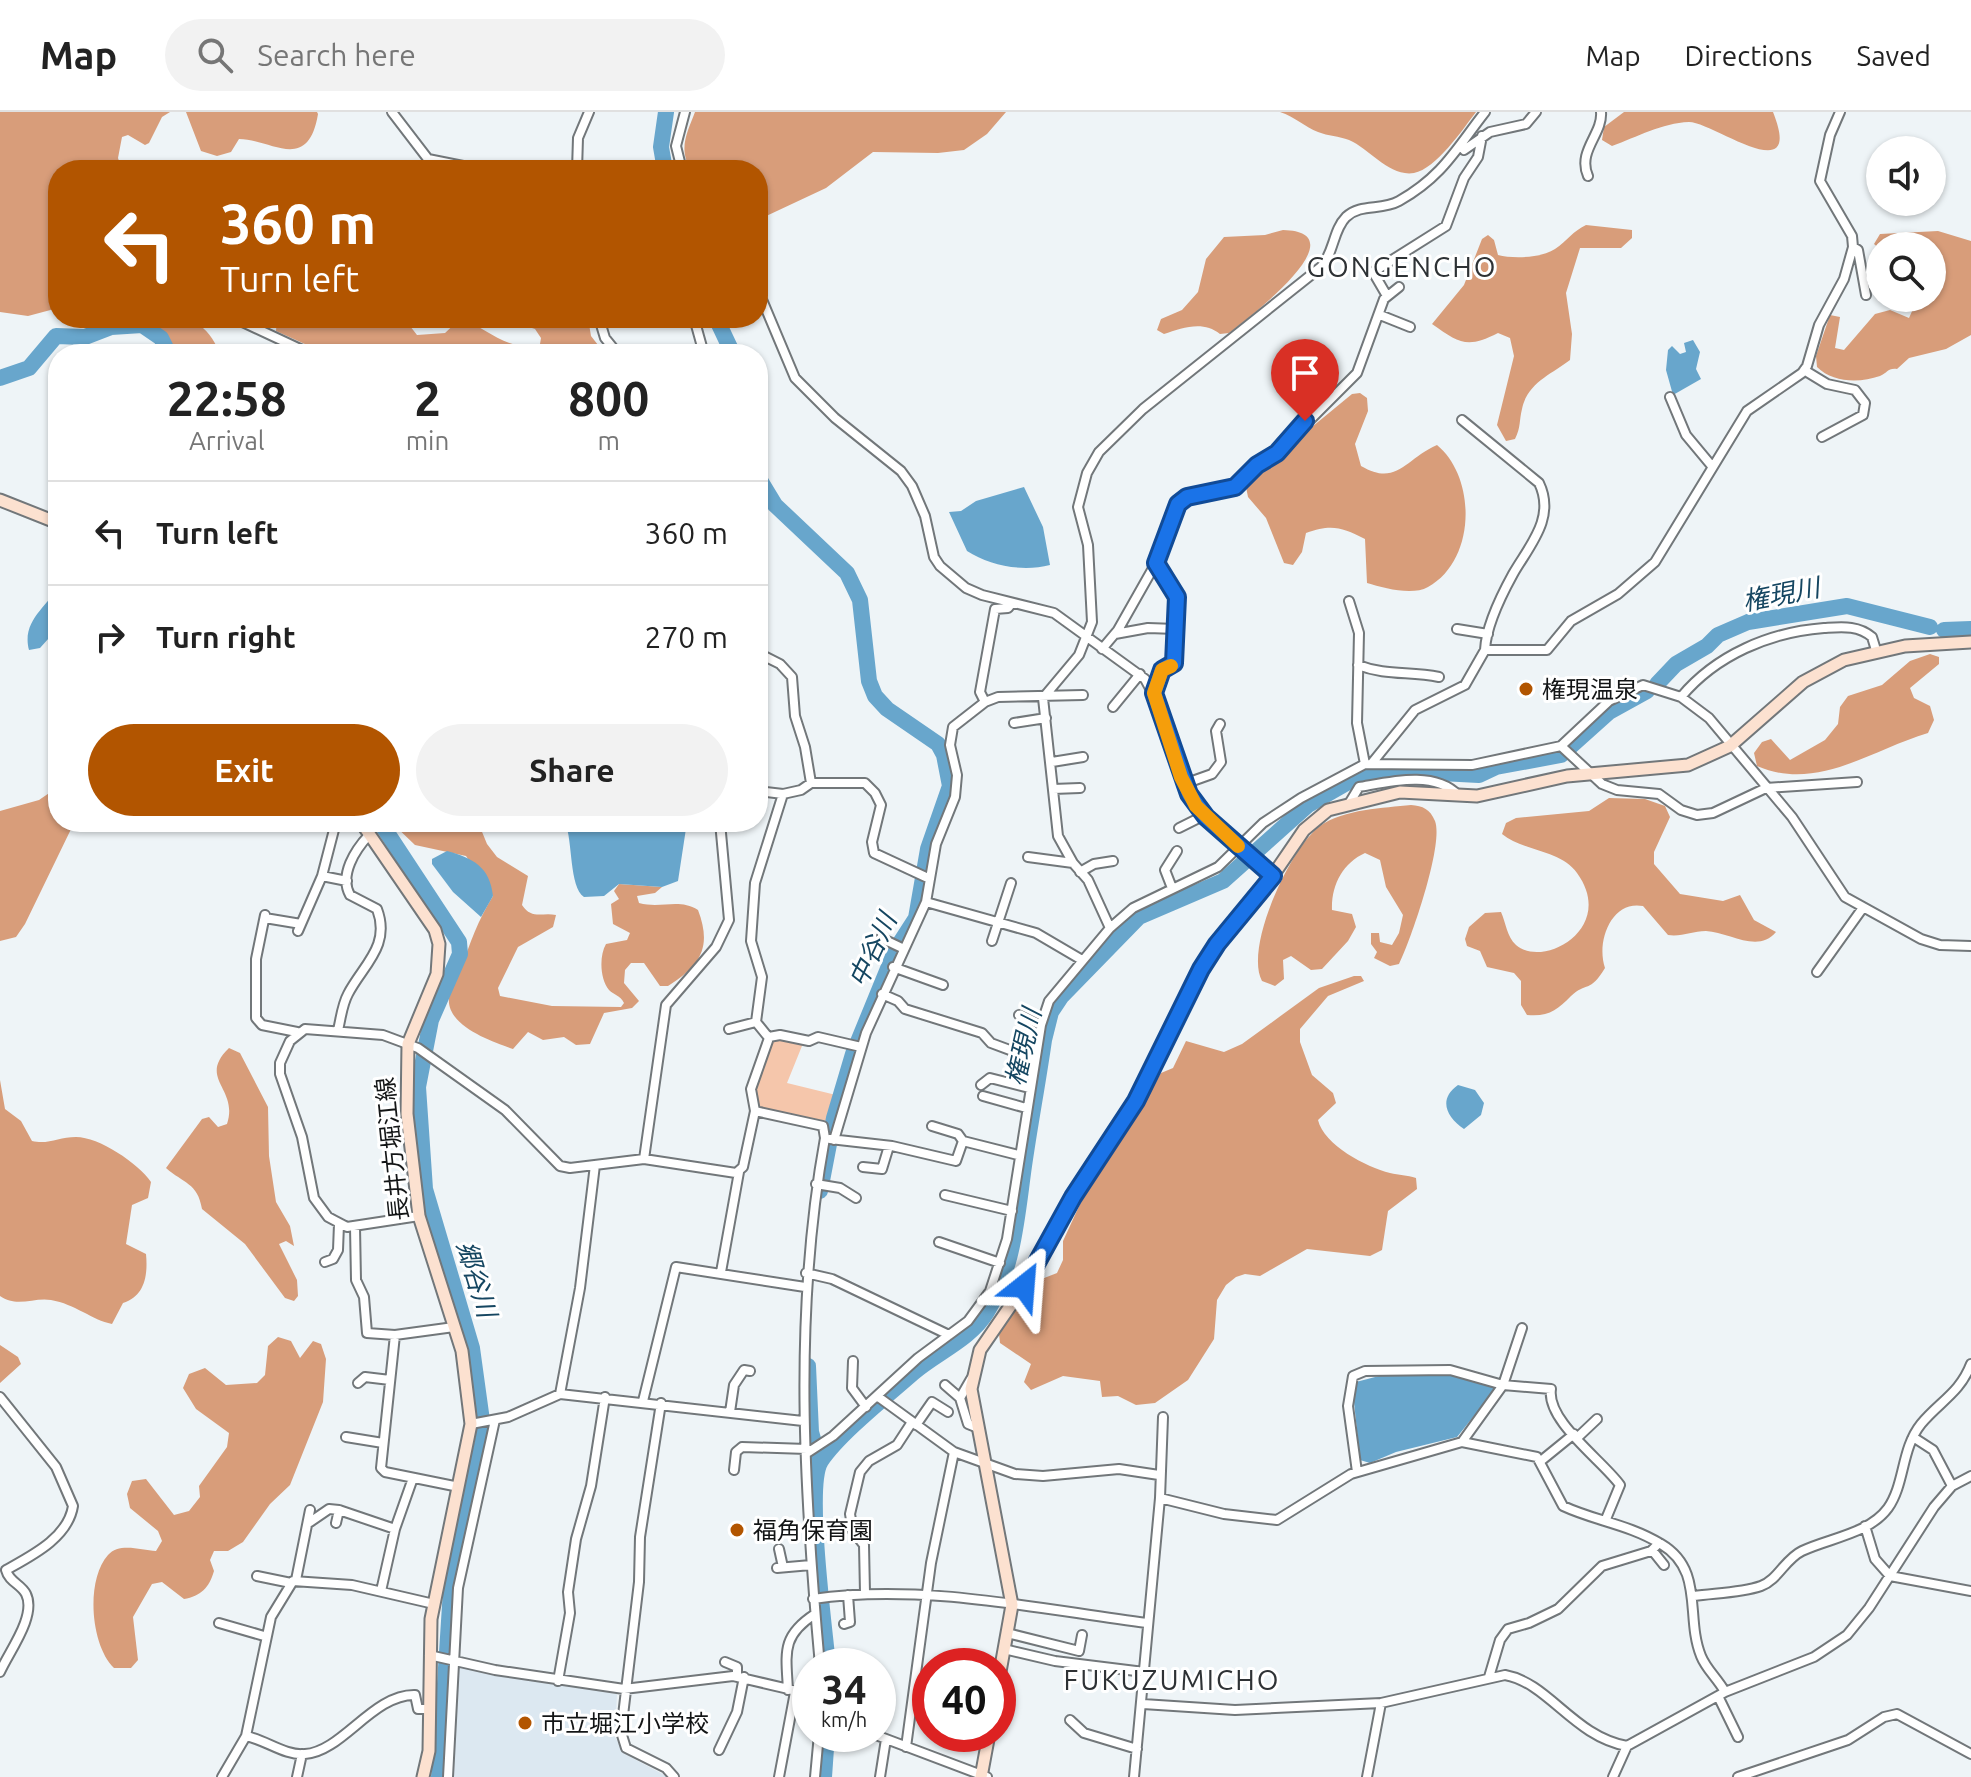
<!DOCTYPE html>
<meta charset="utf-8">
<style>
:root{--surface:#fff;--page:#f2f2f2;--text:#222;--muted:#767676;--line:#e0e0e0;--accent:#b25500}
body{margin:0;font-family:Ubuntu,"Noto Sans JP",sans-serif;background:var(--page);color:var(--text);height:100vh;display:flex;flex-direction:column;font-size:30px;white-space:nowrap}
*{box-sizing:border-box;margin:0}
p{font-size:26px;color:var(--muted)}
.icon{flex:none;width:44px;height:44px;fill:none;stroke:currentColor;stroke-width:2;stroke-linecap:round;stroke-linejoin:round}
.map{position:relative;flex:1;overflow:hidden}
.details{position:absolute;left:48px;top:232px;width:720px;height:488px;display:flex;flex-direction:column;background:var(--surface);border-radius:32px;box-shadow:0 2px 6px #0004}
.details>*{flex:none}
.hud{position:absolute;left:48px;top:48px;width:720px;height:168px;border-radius:32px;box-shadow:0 2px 6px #0004;background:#b25500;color:#fff;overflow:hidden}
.controls{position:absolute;left:1866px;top:24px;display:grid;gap:16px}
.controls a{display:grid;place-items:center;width:80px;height:80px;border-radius:50%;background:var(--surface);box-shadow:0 2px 6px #0004;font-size:40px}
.speed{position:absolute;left:792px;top:1536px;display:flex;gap:16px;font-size:40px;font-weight:700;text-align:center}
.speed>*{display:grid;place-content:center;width:104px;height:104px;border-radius:50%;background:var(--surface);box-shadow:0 2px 6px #0004;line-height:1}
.speed small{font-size:20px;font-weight:400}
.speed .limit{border:12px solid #d22;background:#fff;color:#111}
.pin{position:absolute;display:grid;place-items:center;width:68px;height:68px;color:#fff;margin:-82px -34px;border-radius:50% 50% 50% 0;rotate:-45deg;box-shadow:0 0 8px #0007}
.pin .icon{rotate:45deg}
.me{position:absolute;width:88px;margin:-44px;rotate:28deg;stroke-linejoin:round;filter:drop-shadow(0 0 6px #0008)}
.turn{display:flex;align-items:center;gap:28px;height:168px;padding:0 40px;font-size:36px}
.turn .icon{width:104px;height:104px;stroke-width:2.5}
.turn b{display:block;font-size:56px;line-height:68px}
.eta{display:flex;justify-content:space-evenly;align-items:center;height:136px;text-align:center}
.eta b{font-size:48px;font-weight:700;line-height:56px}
.action{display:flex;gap:16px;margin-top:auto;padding:16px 40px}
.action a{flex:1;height:92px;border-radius:48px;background:var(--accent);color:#fff;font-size:32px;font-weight:700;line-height:92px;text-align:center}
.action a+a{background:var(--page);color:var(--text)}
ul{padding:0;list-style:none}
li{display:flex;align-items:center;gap:24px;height:104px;padding:0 40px;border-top:2px solid var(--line)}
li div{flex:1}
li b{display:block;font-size:30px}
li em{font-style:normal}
header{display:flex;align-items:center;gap:48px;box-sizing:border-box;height:112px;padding:0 40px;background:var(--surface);border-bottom:2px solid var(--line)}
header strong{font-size:38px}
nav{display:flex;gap:44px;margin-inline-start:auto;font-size:28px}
.search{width:560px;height:72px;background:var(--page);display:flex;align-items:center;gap:20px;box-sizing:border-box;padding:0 28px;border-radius:44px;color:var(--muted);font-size:30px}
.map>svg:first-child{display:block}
.built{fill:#dce8f1}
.green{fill:#f5c6ab}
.forest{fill:#d89d7a}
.water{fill:#68a6cc}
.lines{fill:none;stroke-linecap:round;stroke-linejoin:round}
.river{stroke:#68a6cc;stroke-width:16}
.street-casing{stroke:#72777a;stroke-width:12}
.secondary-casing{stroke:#72777a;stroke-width:15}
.street{stroke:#fff;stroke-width:8}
.secondary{stroke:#fce1d0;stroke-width:11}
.route-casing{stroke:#114b97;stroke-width:20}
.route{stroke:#1a73e8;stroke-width:14}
.slow{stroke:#f59e0b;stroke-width:14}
.poi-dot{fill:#b25500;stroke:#fff;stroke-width:3}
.labels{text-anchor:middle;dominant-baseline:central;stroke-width:6;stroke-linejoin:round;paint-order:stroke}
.poi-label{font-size:24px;fill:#131516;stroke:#fff;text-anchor:start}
.street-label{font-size:24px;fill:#131516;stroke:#fff}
.water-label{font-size:26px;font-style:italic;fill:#154661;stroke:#fff}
.quarter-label{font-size:28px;letter-spacing:2px;fill:#2e3235;stroke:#fff}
</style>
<header>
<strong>Map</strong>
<div class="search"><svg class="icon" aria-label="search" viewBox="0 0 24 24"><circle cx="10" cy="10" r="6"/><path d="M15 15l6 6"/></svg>Search here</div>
<nav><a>Map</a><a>Directions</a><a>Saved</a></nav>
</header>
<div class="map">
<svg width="1971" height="1665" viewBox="0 0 1971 1665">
<rect width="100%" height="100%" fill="#eef4f7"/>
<path class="built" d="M456,1554L617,1582L615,1625L625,1642L668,1665H454Z"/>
<path class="green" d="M774,926L804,929L787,971L836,983L826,1009L755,994C752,969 768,950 774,926Z"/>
<path class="forest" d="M0,0H170L162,5L149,31L145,33L128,23L122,25L118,46L122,58H58V196L28,204L0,200Z
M186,0H317L318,2C308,62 271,27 239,27L231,40L217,44L201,39Z
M695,0H1006L987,22L964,38L938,41L873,40L826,76L758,108V58H691C678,37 687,21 695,0Z
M1280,0H1476C1463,17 1436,57 1414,61C1389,65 1370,37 1349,28C1339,24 1328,24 1318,20C1305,15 1295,5 1280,0Z
M1624,0H1773C1805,80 1713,10 1689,10C1662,11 1637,25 1612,34L1602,28L1604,15Z
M1586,113L1632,118V126L1621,136H1580L1566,181L1572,222L1570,248C1552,262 1527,271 1522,297C1519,309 1521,315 1515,327L1506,329L1497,313L1514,244L1510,226L1498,221C1467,237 1459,231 1432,212L1464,173L1482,127L1488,123L1494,128L1498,143C1513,147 1542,146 1555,137C1567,129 1573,119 1586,113Z
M1283,118C1362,120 1246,208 1229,221L1220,222C1203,208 1182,216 1164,222L1157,218L1161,207L1182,198L1198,180L1206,147L1224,125L1265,123Z
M1938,119L1971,129V223L1946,237L1909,246L1897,257C1887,256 1888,261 1880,264C1860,271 1833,271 1817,255L1816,244L1830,203L1840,205L1835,236L1844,238L1875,202L1890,198L1909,206L1918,186H1932V134H1880V137L1874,132L1880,122Z
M135,206C174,206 203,198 220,242H176L165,221Z
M277,206H290L298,216L304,211L322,206L352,212L373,206H411L410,214L417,223L445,221L461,206C486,216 511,242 540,232L541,226L535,217L502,206H588L591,224L605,242H327L276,219Z
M1360,281L1367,286L1368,299L1355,332L1361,354C1397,375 1405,347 1437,333C1477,366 1476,449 1428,475C1412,484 1384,476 1367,471L1365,427C1342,415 1331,412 1306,421L1302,440L1293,453L1284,451L1266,406L1248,385L1245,370L1352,282Z
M1930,542L1939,545V552L1910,576L1914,586L1930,594L1934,608L1928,621C1871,638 1817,680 1757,654L1754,641L1762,630L1771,627L1790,648L1825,628L1838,612L1840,595L1848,584L1882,573L1910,549Z
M58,675V710H74L73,713L25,812L16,825L0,829V699L39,688Z
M1609,686L1645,687L1665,694L1670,705L1654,740V752L1680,782L1723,789L1740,783L1754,808L1776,820C1758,842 1729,820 1706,819C1692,819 1682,825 1668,823L1643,794C1611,788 1596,830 1605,856C1590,881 1586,870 1571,884C1557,898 1549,905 1527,903L1521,893V869L1514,861L1487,855L1480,839L1467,834L1465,827L1469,815L1485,801L1501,800C1506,811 1507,825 1516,833C1543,857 1617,816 1577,761C1561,738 1522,739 1502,722L1506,711L1516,706L1589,699Z
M1411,693C1423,694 1430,697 1435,709C1444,732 1411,828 1399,852L1390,854L1374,846L1377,840L1371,832V821H1379L1380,830L1392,833L1399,821L1403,803L1386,775L1380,748L1365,741C1343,751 1331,773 1332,798L1352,802L1356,815L1348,829L1322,857L1311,858L1291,844L1283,848L1284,867L1275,874L1262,869C1244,836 1290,736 1320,714C1344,697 1384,696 1411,693Z
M376,710H478L487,732L497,745L528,764L522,793C532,808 542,800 556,803L553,815L518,835L498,876L500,884L552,894L621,895L624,891C620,883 614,883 609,878C600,867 599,844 606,832L627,828L630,821L613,812L611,792L619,787L614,779L619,772L662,775L655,781L637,784L639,791C661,797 679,786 698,798C712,835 701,853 668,874H660L644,851H631L625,858L624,871L639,889L632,896L604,901L590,932L576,933L564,925L543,928L528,920L513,937C493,930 446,914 449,886C450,876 458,866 461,857C470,831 478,808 493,784L466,744L415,733L391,710Z
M1354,864H1361L1364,869L1328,884L1300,917V930L1312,963L1333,981L1336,991L1318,1008C1324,1033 1366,1055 1390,1061C1399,1063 1407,1063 1416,1066L1417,1077L1388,1099L1382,1138L1370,1144L1307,1137L1260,1164L1245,1162L1236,1165L1226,1173L1217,1188L1214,1227L1188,1268L1155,1291L1136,1293L1118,1284L1102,1285L1100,1269L1063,1264L1031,1278L1024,1270L1031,1252L1000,1231L999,1222L1034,1170L1057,1161L1063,1148V1129L1081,1090L1161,961L1173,956L1186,929L1224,940L1242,932L1319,876Z
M229,936L240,941L268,995L269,1044L276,1090L290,1114L294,1134L286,1129L279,1132L297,1168L298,1184L294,1189L285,1186L245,1132L202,1097C198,1071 183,1071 166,1056L202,1007L209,1005L218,1015L227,1012C239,976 197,967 229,936Z
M0,968L5,997L21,1009L32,1029C48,1033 59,1025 76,1025C99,1025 138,1051 151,1070L148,1086L132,1093L126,1132L146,1142C148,1163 145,1184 123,1191L112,1212C92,1208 75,1192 51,1188C34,1185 17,1196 0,1184Z
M278,1225L291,1229L300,1246L313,1229L321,1232L326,1247L323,1290L290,1373L270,1392L243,1430L228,1439H214L210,1448L214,1459C209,1476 201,1484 184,1487L162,1470L152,1472L133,1505L138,1548L131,1556H114C91,1534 85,1469 108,1443C119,1430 141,1438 156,1439L162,1429L158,1419L130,1396L127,1382L132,1369L146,1367L174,1403L189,1399L200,1385L199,1374L227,1335L229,1321L196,1297L183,1276L189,1262L205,1256L226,1273L257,1271L265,1263L268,1234Z
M0,1233L18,1245L21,1252L0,1271Z"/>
<path class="water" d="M1693,228L1700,240L1696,257L1701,267L1673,283L1666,258L1668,238L1672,234L1680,242L1686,240L1684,231Z
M1024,375L1043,415L1050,453C1023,460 990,454 967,439L949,400L961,399L976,389Z
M58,474V516L40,536L29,538C21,508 49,494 58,474Z
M565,710H687L678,769L662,775L619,772L604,784L584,785C569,775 573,729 565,710Z
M447,739C473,746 490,755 493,784L481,805L453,780L432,752V747Z
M1458,973L1475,978L1484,991L1481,1003L1464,1017C1446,1005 1438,987 1458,973Z
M1448,1262L1493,1274L1494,1279L1457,1325L1396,1340L1370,1351L1360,1348L1354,1290L1356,1270L1379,1264Z"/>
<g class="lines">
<path class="river" d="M665,58L661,35L666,0
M716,206L733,242
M0,266L29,256L56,224L85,225L111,215L142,213L161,226L169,242
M758,365L775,393L847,461L860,488L869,569L875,584L887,597L938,632L944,643L950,674L928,737L916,806L896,837L853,942L834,1006L820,1079
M1944,518L1971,517
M1657,572L1676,552L1707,534L1718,523L1748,510L1847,494L1930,515
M380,710L459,830L460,842L431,908L418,975L425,1077L472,1236L484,1323L451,1478L439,1665
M808,1254L811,1320L820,1351
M828,1554C825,1518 805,1374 821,1349C839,1322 887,1284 913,1261C936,1241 971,1227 987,1200C1014,1155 1017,1104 1024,1054C1030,1012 1038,970 1044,928L1051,900L1061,885L1139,805L1223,769L1308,693L1350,669L1402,659L1479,663L1496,655L1561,643L1609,600L1647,579
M824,1665L827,1622"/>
<g class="street-casing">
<path id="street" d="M392,0L428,47L483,58
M1464,38L1490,20L1526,12L1536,0
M577,58L578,26L589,0
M682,58L676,34L685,0
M1588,64C1577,39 1603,22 1601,0
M1853,135L1858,138L1866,183
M758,178L795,266L835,306L901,359L912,374L925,404L934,445L940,454L966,476L982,483L1054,501L1145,567L1160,595L1181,665L1196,694L1273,764
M1387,184L1373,160L1446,114L1464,66L1478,45L1482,24
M1380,203L1410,215
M234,206L311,242
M599,206L605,226L618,242
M694,206L704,242
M1804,258L1827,272L1855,278L1865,291L1863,303L1822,325
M1670,285L1686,323L1711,353
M1462,308L1539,371C1556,406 1529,434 1513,462C1502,482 1486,515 1485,538
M1349,489L1359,521L1357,611L1365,652
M1457,517L1488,522
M1115,522L1148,516L1176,517
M1102,537L1118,518L1152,458L1178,392L1187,385L1229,378L1277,341L1357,261L1384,187L1399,175
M758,541L780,552L792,565L795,604L805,635L811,671
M1358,553C1386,564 1409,559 1439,565
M1154,581L1162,558L1174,551L1178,493L1175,479L1156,451
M1681,585C1716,543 1770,520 1824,516C1842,515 1858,513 1872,525L1876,538
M1043,586L1079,543L1092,510L1088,433L1078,395L1087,361L1099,340L1143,297L1321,155C1334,141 1333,118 1346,105C1361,91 1381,99 1399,89C1443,64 1456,37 1485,0
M1043,586L1058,724L1073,751L1088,768L1110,816
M985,590L980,580L995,497L1008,496L1012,491
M1113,595L1140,562
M1014,611L1046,606
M1561,634L1602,672L1617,678L1659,682L1681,698L1697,703L1713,701L1766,676L1857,670
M1052,650L1083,645
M1372,651L1415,598L1465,573L1485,538H1547L1571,509L1618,482L1655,450L1747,299L1802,261L1807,254L1819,213L1844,167L1853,135L1852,124L1820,69L1830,23L1840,0
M1184,672L1212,662L1221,650L1216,619L1220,612
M1053,677L1080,676
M758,679L783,682L801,678L811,671H865L875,681L881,693L872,730L874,741L930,767
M1350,690L1359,675C1389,670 1434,658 1458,683
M1179,716L1205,703
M1028,745L1073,751
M1080,760L1094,752L1113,749
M322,764L336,710
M1172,776L1165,758L1177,739
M926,790L1036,821L1082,848
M265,803L256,847V906L262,913L297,920
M265,806L301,812
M298,819L322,764L347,769
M881,826L902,836
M992,829L1011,771
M893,855L943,873
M1817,860L1862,797
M882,882L898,889L905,897L982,921L991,931L1034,947
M1019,903L1041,913
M729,917L756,910
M338,918C341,906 342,893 348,882C363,853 391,834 377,797L350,783C339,763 355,738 369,723
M769,925L780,923L809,929L818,925L861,935
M981,973L990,966L1029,976
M983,984L1026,996
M755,999L751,977L769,926L756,910L762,865L751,829L755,771L783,682
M932,1014L958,1022L963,1029
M830,1027L892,1034L956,1049L963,1029L1018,1043
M834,1028L866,921L926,790L936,732L955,685L957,663L950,633L953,615L985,590L998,585L1083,583
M644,1047L666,893L716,835L729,808L720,710
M863,1055L882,1057L889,1034
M816,1072L840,1076L856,1086
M945,1083L1012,1099
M419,1104L347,1115L328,1105L314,1086L302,1025L280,962V951L290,929L305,917L383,923L418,936L505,998L560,1054L570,1056L644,1047L736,1061L743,1055L755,999L823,1014L825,1026C793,1202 804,1377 820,1554
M355,1115L356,1168L364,1185L367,1221L395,1223L454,1215
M939,1130L1000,1151
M325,1150L333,1147L338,1138L339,1112
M721,1160L739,1060
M806,1161L832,1167L949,1223
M395,1223L381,1356L385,1360L459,1375
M853,1249L852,1276L866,1295
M971,1267L960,1286L968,1312L978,1316
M358,1271L365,1265L390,1268
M945,1273L960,1286
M560,1282L580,1176L595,1053
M877,1284L954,1340L1015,1362L1043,1364L1119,1357L1159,1363
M0,1285L56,1355L73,1394C68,1426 31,1444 6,1458C9,1470 21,1472 26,1482C37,1504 8,1541 0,1560
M643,1289L676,1155L805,1175
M661,1291L640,1425L639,1470L621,1620L626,1636L666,1656L674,1665
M730,1300L734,1273L744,1258L750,1259
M471,1312L508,1305L560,1282L803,1309
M916,1313L932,1290L948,1300
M346,1325L383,1331
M1578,1325L1597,1307
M1913,1325L1933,1338L1952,1374
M1462,1330L1503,1273L1522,1216
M807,1341L833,1324L918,1246L968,1209L990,1179L1007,1127L1041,913L1049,889L1110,816L1133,796L1218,755L1263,711L1301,686L1365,652L1472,653L1561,634L1609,589L1643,573L1681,585L1709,606L1792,705L1845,785L1921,827L1940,833L1971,834
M1542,1348L1574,1322
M734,1358L736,1340L742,1335L807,1337
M1357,1360L1348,1294L1353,1264L1365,1259L1450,1258L1503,1273L1551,1277C1546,1309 1602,1348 1620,1373L1606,1407
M1160,1386L1224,1402L1277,1408L1351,1362L1462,1330L1537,1345L1563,1394C1595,1409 1628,1412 1661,1432C1705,1458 1685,1505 1701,1544C1706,1557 1718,1567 1725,1580
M339,1398L395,1417
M310,1410L329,1397L339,1398L336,1411
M1865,1414L1875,1447L1890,1464L1971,1479
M779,1437L783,1455
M1652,1438L1664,1453
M777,1456L811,1453
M257,1464L291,1471
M296,1468L310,1398
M381,1479L395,1417L413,1366
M865,1481L864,1433L853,1419L850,1402L860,1360L869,1349L897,1333L912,1310
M1694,1484C1715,1481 1741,1481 1761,1474C1778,1468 1785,1447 1802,1439C1829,1426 1869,1422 1888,1396C1905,1372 1901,1337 1921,1312C1939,1290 1960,1281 1971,1252
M813,1487C922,1471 1038,1497 1147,1511
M219,1511L264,1524
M844,1512L850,1510L848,1483
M1007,1521L1079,1539L1082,1523
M1004,1537L1055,1549L1144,1560
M429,1543L495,1558L624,1577L733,1564L810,1582
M725,1550L737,1555V1565
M1489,1565L1500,1528L1508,1517L1529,1511L1558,1497L1602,1454L1651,1439L1659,1431
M558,1569L570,1501L568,1480L576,1427L591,1374L605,1285
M788,1578C786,1541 781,1524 815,1502
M1718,1584L1738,1625
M1143,1592L1235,1598L1381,1591L1505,1563C1549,1571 1573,1624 1627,1634
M1070,1608L1084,1621L1137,1637
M873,1622L987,1665
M246,1624C266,1628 285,1644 305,1642C342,1640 373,1582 415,1583L418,1597H429
M906,1635L931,1451L954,1340
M719,1638L737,1600L744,1565
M222,1665L246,1624L271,1505L293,1469L352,1473L434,1492
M297,1665L302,1642
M448,1665L458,1476L495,1308
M779,1665L795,1580
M815,1665L819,1622
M880,1665L886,1627
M1134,1665L1160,1386L1163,1305
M1367,1665L1381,1591
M1613,1665L1627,1634L1725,1580L1814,1545L1847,1523L1869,1496L1934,1395L1952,1374L1971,1364
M1738,1665L1848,1628L1884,1605L1897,1602L1971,1642"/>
</g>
<g class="secondary-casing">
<path id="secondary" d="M0,388L58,411
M361,710L435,818L439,832L437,862L408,932L407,1002L419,1104L462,1239L471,1312L431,1507L429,1639L423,1665
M998,1571L1012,1493L971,1277L980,1238L1024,1174L1073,1085L1136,989L1201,857L1217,832L1261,781L1304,718L1328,698L1400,680L1477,684L1567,664L1688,653L1730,634L1803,570L1844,548L1905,534L1971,530
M981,1665L989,1622"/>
</g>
<use href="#street" class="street"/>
<use href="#secondary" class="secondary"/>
</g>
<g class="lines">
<g class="route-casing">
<path id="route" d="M1024,1174L1073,1085L1136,989L1201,857L1217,832L1273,764L1206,705L1189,682L1154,581L1162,558L1174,551L1177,485L1156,451L1178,392L1187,385L1235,375L1257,353L1277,341L1305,309"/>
</g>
<use href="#route" class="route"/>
<path class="slow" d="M1171,554L1162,558L1154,581L1181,665L1196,694L1238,734"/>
</g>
<g class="poi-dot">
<circle cx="1526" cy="577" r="8"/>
<circle cx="737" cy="1418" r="8"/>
<circle cx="525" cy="1611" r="8"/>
</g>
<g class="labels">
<g class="poi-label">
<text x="1542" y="577">権現温泉</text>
<text x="753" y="1418">福角保育園</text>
<text x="541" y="1611">市立堀江小学校</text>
</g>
<g class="street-label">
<text transform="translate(392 1037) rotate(-96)">長井方堀江線</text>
</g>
<g class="water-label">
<text transform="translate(1781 482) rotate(-11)">権現川</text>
<text transform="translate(872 838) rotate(-65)">中谷川</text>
<text transform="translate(1023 935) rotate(-77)">権現川</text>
<text transform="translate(477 1167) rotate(73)">郷谷川</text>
</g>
<g class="quarter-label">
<text x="1402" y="154">GONGENCHO</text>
<text x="1172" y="1567">FUKUZUMICHO</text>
</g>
</g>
</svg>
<div class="controls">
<a><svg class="icon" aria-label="sound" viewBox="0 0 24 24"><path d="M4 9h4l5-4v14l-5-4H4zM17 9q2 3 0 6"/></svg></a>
<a><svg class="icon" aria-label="search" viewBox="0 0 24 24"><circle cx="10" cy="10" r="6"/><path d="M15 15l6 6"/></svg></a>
</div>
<div class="speed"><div>34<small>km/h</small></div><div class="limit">40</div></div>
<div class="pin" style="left:1305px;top:309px;background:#d93025"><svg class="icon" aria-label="arrive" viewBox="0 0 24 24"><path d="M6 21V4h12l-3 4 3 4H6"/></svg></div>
<svg class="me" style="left:1024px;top:1174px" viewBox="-20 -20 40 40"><path d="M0-17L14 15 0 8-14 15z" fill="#1a73e8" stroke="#fff" stroke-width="4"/></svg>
<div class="hud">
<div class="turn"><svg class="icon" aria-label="left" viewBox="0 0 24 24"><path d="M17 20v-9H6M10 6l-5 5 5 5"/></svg><div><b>360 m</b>Turn left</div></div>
</div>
<section class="details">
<div class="eta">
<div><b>22:58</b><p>Arrival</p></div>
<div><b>2</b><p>min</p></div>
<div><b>800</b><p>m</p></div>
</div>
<ul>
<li><svg class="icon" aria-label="left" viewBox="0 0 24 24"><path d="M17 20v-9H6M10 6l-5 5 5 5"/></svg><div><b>Turn left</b></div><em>360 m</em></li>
<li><svg class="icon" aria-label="right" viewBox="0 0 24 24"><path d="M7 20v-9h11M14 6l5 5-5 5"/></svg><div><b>Turn right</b></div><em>270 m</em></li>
</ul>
<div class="action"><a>Exit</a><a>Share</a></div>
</section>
</div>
